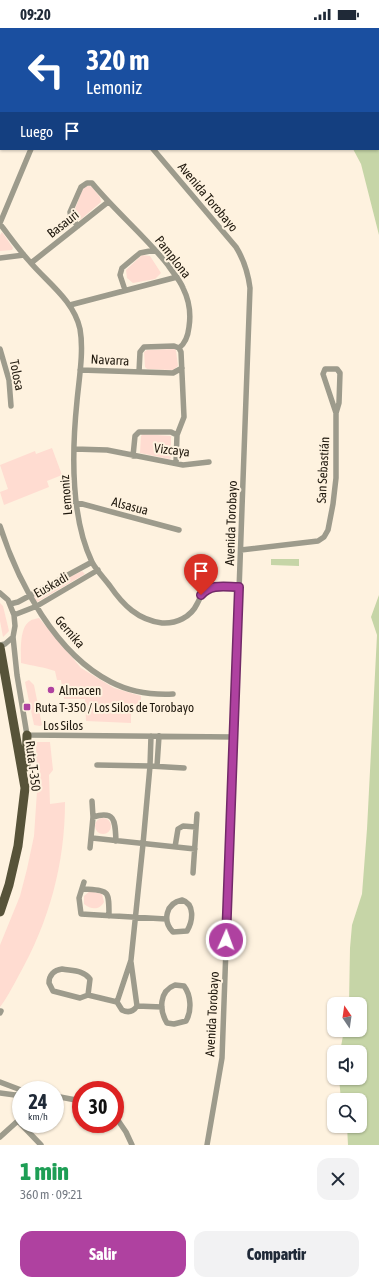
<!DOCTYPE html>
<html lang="es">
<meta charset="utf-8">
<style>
:root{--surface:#fff;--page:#f2f2f3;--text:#1f2937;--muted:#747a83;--accent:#af41a0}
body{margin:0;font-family:"Asap Condensed",sans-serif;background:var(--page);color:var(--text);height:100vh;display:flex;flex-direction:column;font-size:15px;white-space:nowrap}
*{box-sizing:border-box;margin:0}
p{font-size:13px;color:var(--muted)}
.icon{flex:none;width:22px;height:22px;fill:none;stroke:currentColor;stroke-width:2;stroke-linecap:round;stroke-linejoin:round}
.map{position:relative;height:1117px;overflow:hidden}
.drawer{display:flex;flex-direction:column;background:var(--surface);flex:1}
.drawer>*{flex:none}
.top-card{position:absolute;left:0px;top:0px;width:379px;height:122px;box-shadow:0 1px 3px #0004;background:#1a4fa0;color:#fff;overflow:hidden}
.needle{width:26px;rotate:347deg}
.fabs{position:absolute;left:327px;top:969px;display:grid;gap:8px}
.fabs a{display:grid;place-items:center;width:40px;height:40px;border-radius:8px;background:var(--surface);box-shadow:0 1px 3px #0004;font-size:20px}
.speed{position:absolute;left:12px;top:1053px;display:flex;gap:8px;font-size:20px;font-weight:700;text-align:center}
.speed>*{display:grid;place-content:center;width:52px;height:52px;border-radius:50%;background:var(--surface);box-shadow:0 1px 3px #0004;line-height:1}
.speed small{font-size:10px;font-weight:400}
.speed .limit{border:6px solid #d22;background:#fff;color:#111}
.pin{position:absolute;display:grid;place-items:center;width:34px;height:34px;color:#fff;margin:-41px -17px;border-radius:50% 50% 50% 0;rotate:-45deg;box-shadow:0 0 4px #0007}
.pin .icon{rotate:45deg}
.me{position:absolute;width:44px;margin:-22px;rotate:2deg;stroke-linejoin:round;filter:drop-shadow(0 0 3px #0008)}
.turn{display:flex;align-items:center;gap:14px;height:84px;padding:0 20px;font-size:18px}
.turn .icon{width:52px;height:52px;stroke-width:2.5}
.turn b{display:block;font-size:28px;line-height:34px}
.then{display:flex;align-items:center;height:38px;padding:0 20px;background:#0003;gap:8px;font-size:15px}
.round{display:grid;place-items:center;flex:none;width:42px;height:42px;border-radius:12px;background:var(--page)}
.overview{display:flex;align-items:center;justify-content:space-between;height:68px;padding:0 20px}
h1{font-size:24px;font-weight:800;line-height:30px;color:#1e9e55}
.cta{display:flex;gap:8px;margin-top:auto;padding:8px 20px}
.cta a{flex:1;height:46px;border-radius:12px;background:var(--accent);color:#fff;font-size:16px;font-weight:800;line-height:46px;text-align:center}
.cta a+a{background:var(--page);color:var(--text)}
.status{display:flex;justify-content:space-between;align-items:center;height:28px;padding:0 20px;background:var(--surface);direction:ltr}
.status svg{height:11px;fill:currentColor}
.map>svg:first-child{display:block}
.green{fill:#ffdcd1}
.forest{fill:#dfac9e}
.water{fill:#c6d5a7}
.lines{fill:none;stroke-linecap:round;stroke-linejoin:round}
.street{stroke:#9d9b8c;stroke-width:5.5}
.primary{stroke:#575339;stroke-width:9}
.route-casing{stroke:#722a68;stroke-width:10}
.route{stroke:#af41a0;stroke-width:7}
.poi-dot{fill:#af41a0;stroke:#fef2df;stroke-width:1.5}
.labels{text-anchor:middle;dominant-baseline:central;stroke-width:4;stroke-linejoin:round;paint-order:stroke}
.street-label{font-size:13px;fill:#1f180d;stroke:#fef2df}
.poi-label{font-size:13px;fill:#1f180d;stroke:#fef2df;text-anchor:start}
</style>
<div class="status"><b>09:20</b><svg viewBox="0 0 49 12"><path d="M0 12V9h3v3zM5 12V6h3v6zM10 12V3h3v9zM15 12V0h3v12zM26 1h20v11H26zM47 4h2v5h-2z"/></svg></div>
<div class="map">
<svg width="379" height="1117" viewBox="0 0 379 1117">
<rect width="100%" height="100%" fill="#fef2df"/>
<path class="green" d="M86,158H91L100,169L101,174L80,192H77L73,186L83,160Z
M2,204L13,220L12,222L0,223V207Z
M142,227L150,228L161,245L155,251L133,255L127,250L126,242Z
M175,321L176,323L178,338L173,342L147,341L145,339L144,324L147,322Z
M143,406L171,408V430L169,431L140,425L141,408Z
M52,420L62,447L47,453L49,459L4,477L0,464L8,461L0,437L35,423L36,426Z
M82,543L85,546L37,574L33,567Z
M0,575L3,578L9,603L3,609L0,593Z
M39,590L81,640L114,660L141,668V678L131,679V695L86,693L85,671H64L61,652H57L55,643C44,639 33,638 21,635C21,625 19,599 30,593C32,591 36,591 39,590Z
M29,652L34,657L42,697L40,698L34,697L25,654Z
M36,714H50L53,742L49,747L50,776L65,774C65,836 49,894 19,947C13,958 7,970 0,979V917L20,868L27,841L34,808L37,763Z
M95 798a8 8 0 1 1 16 0a8 8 0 1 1-16 0Z
M90,863L102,866L104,874C100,882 91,882 84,876V868Z"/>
<path class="forest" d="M0,0H199L200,1H1L0,80Z"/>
<path class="water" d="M256,0H379V207L361,136L353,121H378V1Z
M271,531H299V538L271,537Z
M379,567V1117H348L347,1098H360V1072H341L339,1050H360V1024H340L344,1002H360V976H349L350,920L352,897L362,866L367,801L377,607L371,589Z"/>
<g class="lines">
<path class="street" d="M153,121L236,219C244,232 248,244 250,260L222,1030L207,1117
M0,195L31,121
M0,196C10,209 19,222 30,234C48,255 74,273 80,301C84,323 79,351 77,373C72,422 70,488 92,534C96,542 104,550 110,558C123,577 138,592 162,595C176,596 191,589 197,576C200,571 201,565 207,561C215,556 230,559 239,559
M78,198L71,190L70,184L81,159L87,155H92C116,184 145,208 168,237C173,245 180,252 183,260C189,272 191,286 189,299C188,308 186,315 179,320
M0,230L24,227
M31,235L108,174
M125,262L120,247L122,240L140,225L155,222
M70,277L177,249
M0,321L9,352L11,378
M80,342L173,345L182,340
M139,344L140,324L144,319L174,318L179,320
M74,421L107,422L183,437L209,434
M133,428L135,408L139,404H171L177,407
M176,435L177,407L184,389L181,324L179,320
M75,474L179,502
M0,498C18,555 56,626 111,654C130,664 151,667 173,666
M241,522L318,513L324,509L328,502L333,476L336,450V385L339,375L340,345L337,341H325L323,346L336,385
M0,565L8,572L14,587L15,598L13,609L17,647L27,707L234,709
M10,576L18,574L92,534
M14,587L37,578L98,542
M0,617L5,616L13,609
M151,708L150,738L143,816L131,932L117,974L122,982C128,985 133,984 137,978L162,979
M97,737L150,738L184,740
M157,738L159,708
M93,789C116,782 115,794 116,813
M92,810L195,821
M175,819L178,801L183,798L196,799
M90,820L93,789L92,773
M193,845L197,786
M84,854L79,870L81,886L166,891
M83,861C109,863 109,861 109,888
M182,872C195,876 193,893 187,903L173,904C162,893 166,875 182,872Z
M131,934L137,978
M62,941C72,943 84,942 90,951L88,967L80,970L53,963L49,955C49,947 54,942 62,941Z
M175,957L184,958C191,967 192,983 186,993L174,996L167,995C159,982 159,963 175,957Z
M88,967L117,974
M0,985L1,983
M0,1054L21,1062
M0,1065L15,1067L21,1065
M55,1068L81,1073
M115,1088L126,1104L132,1117
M18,1093L41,1117
M0,1109L21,1090"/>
<path class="primary" d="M59,1L60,0
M0,109L1,107
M0,619L25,760L18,818L9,857L0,884
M26,739L27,707"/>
</g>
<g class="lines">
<g class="route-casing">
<path id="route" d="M201,567C211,555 226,559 239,559L226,912"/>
</g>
<use href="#route" class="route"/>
</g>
<g class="poi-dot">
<circle cx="51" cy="662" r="4"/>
<rect x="23" y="675" width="8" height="8" rx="2"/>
</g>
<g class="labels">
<g class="street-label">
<text transform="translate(208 169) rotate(50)">Avenida Torobayo</text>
<text transform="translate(63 196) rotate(-38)">Basauri</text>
<text transform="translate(173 229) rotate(52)">Pamplona</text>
<text transform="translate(110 332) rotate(3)">Navarra</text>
<text transform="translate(17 347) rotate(79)">Tolosa</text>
<text transform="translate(172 422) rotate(7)">Vizcaya</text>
<text transform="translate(323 442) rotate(-87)">San Sebastián</text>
<text transform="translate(66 467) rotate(-95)">Lemoniz</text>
<text transform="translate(130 478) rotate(15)">Alsasua</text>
<text transform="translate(231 495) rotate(-88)">Avenida Torobayo</text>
<text transform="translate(51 557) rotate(-30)">Euskadi</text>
<text transform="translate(70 604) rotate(49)">Gernika</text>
<text x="63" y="697">Los Silos</text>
<text transform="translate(33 738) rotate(83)">Ruta T-350</text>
<text transform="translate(212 986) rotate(-87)">Avenida Torobayo</text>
</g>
<g class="poi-label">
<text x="59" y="662">Almacen</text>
<text x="35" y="679">Ruta T-350 / Los Silos de Torobayo</text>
</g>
</g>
</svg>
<div class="fabs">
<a><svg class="needle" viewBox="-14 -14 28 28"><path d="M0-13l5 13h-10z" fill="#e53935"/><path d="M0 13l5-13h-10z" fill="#747a83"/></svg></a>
<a><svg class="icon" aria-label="sound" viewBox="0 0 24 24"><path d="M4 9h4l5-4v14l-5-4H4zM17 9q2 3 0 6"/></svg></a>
<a><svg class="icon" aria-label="search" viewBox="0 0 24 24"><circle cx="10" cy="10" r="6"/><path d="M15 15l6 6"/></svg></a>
</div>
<div class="speed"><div>24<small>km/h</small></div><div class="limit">30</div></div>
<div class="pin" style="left:201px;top:567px;background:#d93025"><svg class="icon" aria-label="arrive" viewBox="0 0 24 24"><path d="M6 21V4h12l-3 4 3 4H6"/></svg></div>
<svg class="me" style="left:226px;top:912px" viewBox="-20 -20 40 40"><circle r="17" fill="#af41a0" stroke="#fff" stroke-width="3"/><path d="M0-11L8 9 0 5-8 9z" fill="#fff"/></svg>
<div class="top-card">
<div class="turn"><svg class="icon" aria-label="left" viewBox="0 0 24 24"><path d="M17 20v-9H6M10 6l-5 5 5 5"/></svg><div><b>320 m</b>Lemoniz</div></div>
<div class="then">Luego<svg class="icon" aria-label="arrive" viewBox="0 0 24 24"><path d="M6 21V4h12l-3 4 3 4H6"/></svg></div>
</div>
</div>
<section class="drawer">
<div class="overview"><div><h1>1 min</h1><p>360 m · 09:21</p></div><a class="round"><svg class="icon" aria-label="close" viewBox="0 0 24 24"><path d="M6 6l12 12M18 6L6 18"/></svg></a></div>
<div class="cta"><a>Salir</a><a>Compartir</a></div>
</section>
